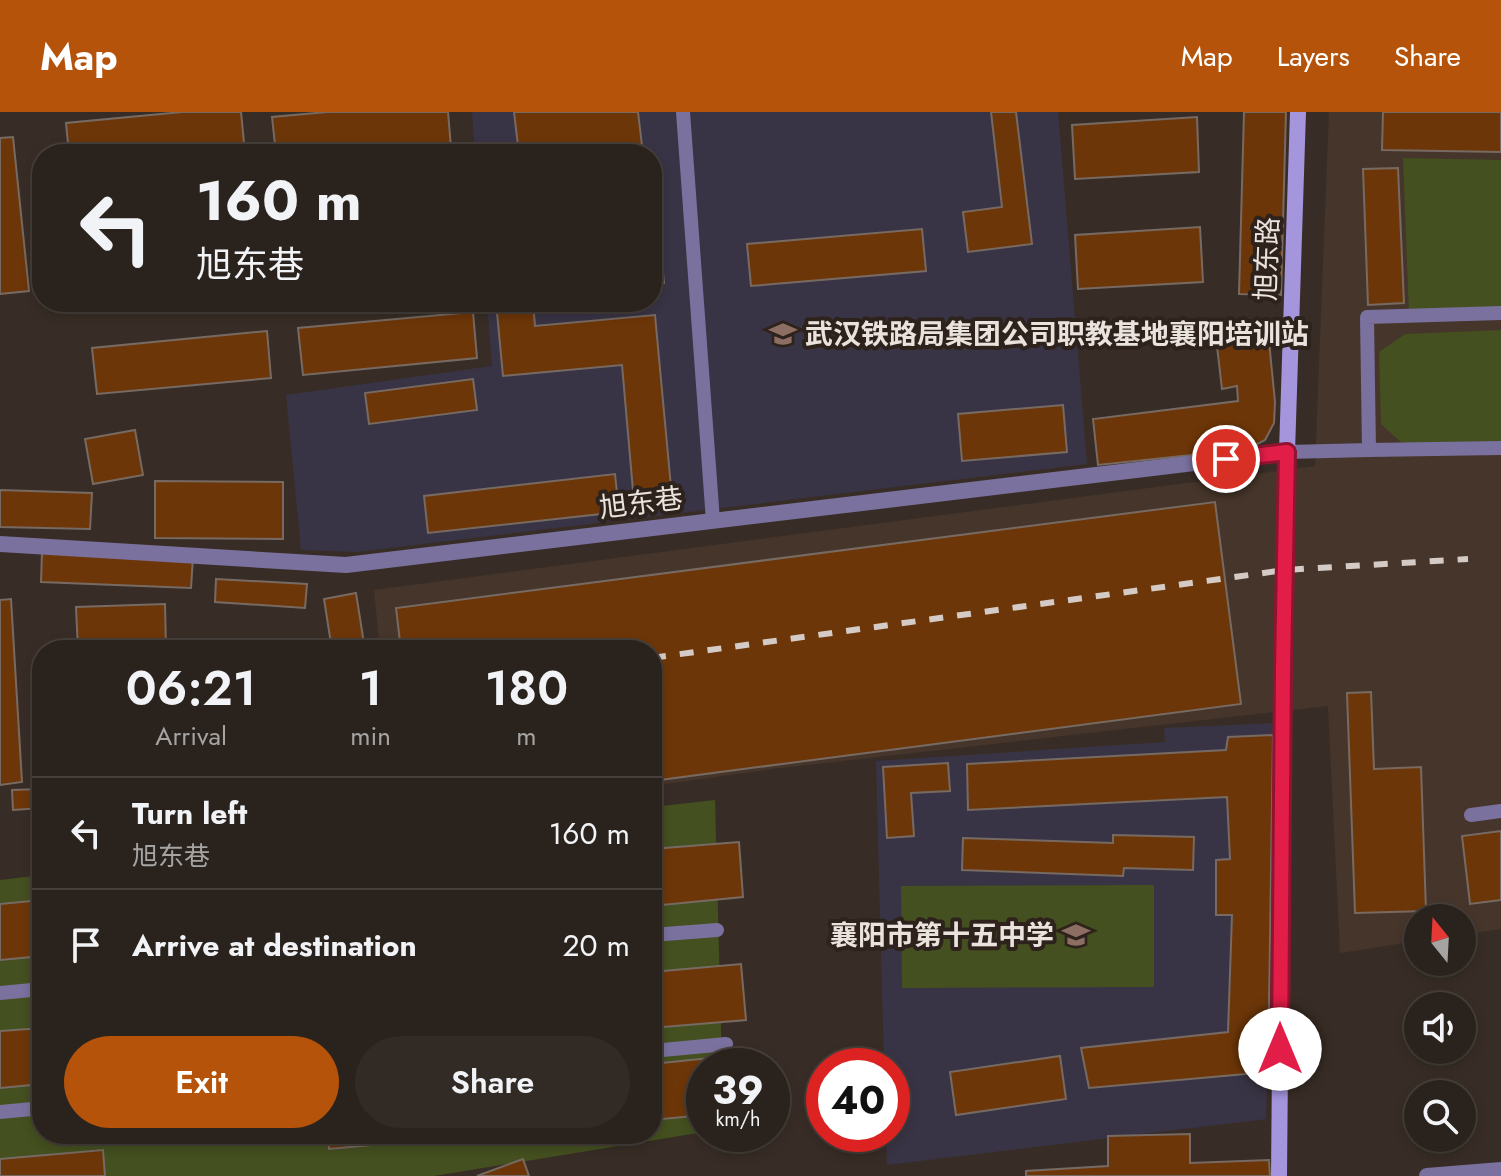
<!DOCTYPE html>
<meta charset="utf-8">
<style>
:root{--surface:#2a221c;--page:#322a25;--text:#f1f3f6;--muted:#a5a4a3;--line:#463f3b;--accent:#b45309}
body{margin:0;font-family:Jost,"Noto Sans SC",sans-serif;background:var(--page);color:var(--text);height:100vh;display:flex;flex-direction:column;font-size:30px;white-space:nowrap}
*{box-sizing:border-box;margin:0}
p{font-size:26px;color:var(--muted)}
.icon{flex:none;width:44px;height:44px;fill:none;stroke:currentColor;stroke-width:2;stroke-linecap:round;stroke-linejoin:round}
.map{position:relative;flex:1;overflow:hidden}
.panel{position:absolute;left:32px;top:528px;width:630px;height:504px;display:flex;flex-direction:column;background:var(--surface);border-radius:32px;box-shadow:0 4px 12px #0003,0 0 0 2px var(--line)}
.panel>*{flex:none}
.guide{position:absolute;left:32px;top:32px;width:630px;height:168px;border-radius:32px;box-shadow:0 4px 12px #0003,0 0 0 2px var(--line);background:#2a221c;color:var(--text);overflow:hidden}
.needle{width:52px;rotate:342deg}
.controls{position:absolute;left:1404px;top:792px;display:grid;gap:16px}
.controls a{display:grid;place-items:center;width:72px;height:72px;border-radius:50%;background:var(--surface);box-shadow:0 4px 12px #0003,0 0 0 2px var(--line);font-size:40px}
.speed{position:absolute;left:686px;top:936px;display:flex;gap:16px;font-size:40px;font-weight:700;text-align:center}
.speed>*{display:grid;place-content:center;width:104px;height:104px;border-radius:50%;background:var(--surface);box-shadow:0 4px 12px #0003,0 0 0 2px var(--line);line-height:1}
.speed small{font-size:20px;font-weight:400}
.speed .limit{border:12px solid #d22;background:#fff;color:#111}
.pin{position:absolute;display:grid;place-items:center;width:68px;height:68px;color:#fff;margin:-34px;border:4px solid #fff;border-radius:50%;box-shadow:0 2px 8px #0007}
.me{position:absolute;width:88px;margin:-44px;rotate:0deg;stroke-linejoin:round;filter:drop-shadow(0 0 6px #0008)}
.turn{display:flex;align-items:center;gap:28px;height:168px;padding:0 32px;font-size:36px}
.turn .icon{width:104px;height:104px;stroke-width:2.5}
.turn b{display:block;font-size:56px;line-height:68px}
.eta{display:flex;justify-content:space-evenly;align-items:center;height:136px;text-align:center}
.eta b{font-size:48px;font-weight:600;line-height:56px}
.action{display:flex;gap:16px;margin-top:auto;padding:16px 32px}
.action a{flex:1;height:92px;border-radius:48px;background:var(--accent);color:#fff;font-size:32px;font-weight:600;line-height:92px;text-align:center}
.action a+a{background:var(--page);color:var(--text)}
ul{padding:0;list-style:none}
li{display:flex;align-items:center;gap:24px;height:112px;padding:0 32px;border-top:2px solid var(--line)}
li div{flex:1}
li b{display:block;font-size:30px}
li em{font-style:normal}
header{display:flex;align-items:center;gap:48px;box-sizing:border-box;height:112px;padding:0 40px;background:var(--accent);color:#fff}
header strong{font-size:38px}
nav{display:flex;gap:44px;margin-inline-start:auto;font-size:28px}
.map>svg:first-child{display:block}
.built{fill:#46352a}
.education{fill:#393445}
.green{fill:#44501f}
.building{fill:#6d3608;stroke:#776a62;stroke-width:2}
.lines{fill:none;stroke-linecap:round;stroke-linejoin:round}
.lane{stroke:#7a719e;stroke-width:14}
.street{stroke:#7a719e;stroke-width:16}
.secondary{stroke:#a495dd;stroke-width:16}
.rail{stroke:#d4cbc6;stroke-width:6;stroke-dasharray:14 14;stroke-linecap:butt}
.route-casing{stroke:#92132f;stroke-width:20}
.route{stroke:#e11d48;stroke-width:14}
.labels{text-anchor:middle;dominant-baseline:central;stroke-width:8;stroke-linejoin:round;paint-order:stroke}
.street-label{font-size:28px;fill:#eae2dd;stroke:#2e231c}
.poi-label{font-size:28px;font-weight:bold;fill:#eae2dd;stroke:#2e231c;text-anchor:start}
</style>
<header>
<strong>Map</strong>
<nav><a>Map</a><a>Layers</a><a>Share</a></nav>
</header>
<div class="map">
<svg width="1501" height="1064" viewBox="0 0 1501 1064">
<rect width="100%" height="100%" fill="#382d26"/>
<path class="built" d="M1329,0H1501V817L1462,823V806H1418V829L1340,841L1328,594L772,657L652,674V538H380L374,478L1315,354Z"/>
<path class="education" d="M472,0H1058L1087,352L356,440L301,438L286,283L492,254L487,190H652V42H475Z
M1278,611L1266,1007L887,1053L886,1022H892V954H884L876,649L1165,630L1164,616Z"/>
<path class="green" d="M1403,46L1501,48V201L1409,204Z
M1501,218V329L1403,332L1381,312L1379,240L1405,222Z
M715,688L722,954H704V1020L434,1064H0V768L42,763V1022H652V695Z
M1154,773V875L902,876L901,774Z"/>
<path class="building" d="M182,0H241L245,41L69,42L66,11Z
M327,0H448L451,35L379,42H276L272,5Z
M514,0H638L643,42H519Z
M991,0H1016L1032,132L968,140L963,100L1002,95Z
M1244,0H1286L1281,183L1239,182Z
M1383,0H1501V40L1382,38Z
M1197,5L1199,60L1075,67L1072,13Z
M13,25L29,179L0,182V26Z
M1398,56L1404,191L1368,193L1363,57Z
M1200,115L1203,170L1078,177L1075,123Z
M922,117L926,159L751,174L747,132Z
M659,118L664,171L652,172V119Z
M496,190H533L535,214L655,203L672,386L634,390L622,253L503,264Z
M473,200L477,246L303,263L298,216Z
M1267,209L1275,290L1274,311L1265,328L1248,337L1098,353L1093,307L1238,289L1237,274L1222,277L1215,217Z
M267,219L271,266L97,282L92,236Z
M473,267L477,298L369,312L365,281Z
M1063,293L1067,340L962,349L958,302Z
M135,318L143,363L93,372L85,327Z
M615,362L619,400L428,421L424,384Z
M155,369L283,370V427L155,426Z
M0,378L92,381L90,417L0,415Z
M1215,390L1241,592L652,669V538H401L396,496Z
M42,440L193,445L191,476L41,470Z
M216,467L307,472L305,496L215,490Z
M356,481L365,538H332L324,487Z
M11,487L22,670L0,673V488Z
M165,492L166,538H78L76,495Z
M1371,580L1374,657L1421,655L1426,799L1355,801L1347,581Z
M1273,623L1268,960L1089,976L1081,936L1228,920L1232,803H1216V748L1230,747L1227,685L968,698L967,652L1226,638L1228,625Z
M948,651L950,679L911,681L914,724L887,726L883,655Z
M42,677V696L13,698L12,678Z
M1501,719V788L1470,792L1462,724Z
M1113,723L1194,725L1193,758L1124,756L1123,764L962,758L963,726L1113,731Z
M739,730L743,785L652,794V737Z
M42,788V844L0,848V792Z
M741,852L746,908L652,916V860Z
M42,916V972L0,976V919Z
M1060,944L1066,987L956,1003L950,960Z
M710,946L711,954H704V1003L652,1008V952Z
M328,1022H494L329,1037Z
M1190,1022V1051L1269,1048L1270,1064H1026V1059L1108,1054V1024Z
M103,1038L105,1064H0V1047Z
M523,1047L529,1064H477Z"/>
<g class="lines">
<path class="lane" d="M683,0L713,409
M1369,338L1501,336
M1287,340L1369,338L1367,205L1501,201
M1471,703L1501,699
M652,823L717,818
M0,881L42,877
M652,939L726,932
M0,1000L42,996"/>
<path class="street" d="M0,432L346,453L1287,340
M1427,1064L1501,1058"/>
<path class="secondary" d="M1279,1064L1284,502L1287,340L1298,0"/>
<path class="rail" d="M652,546L1285,458L1468,447"/>
</g>
<g class="lines">
<g class="route-casing">
<path id="route" d="M1226,347L1287,340L1283,556L1280,937"/>
</g>
<use href="#route" class="route"/>
</g>
<defs>
<g id="university-bare" transform="scale(2.16)"><path d="M0-5L7-2L0 1L-7-2ZM-4 1L0 2.5L4 1V4Q0 6-4 4Z" fill="#8d6e63" stroke="#2e231c" stroke-width="2.5" paint-order="stroke"/></g>
<g id="school-bare" transform="scale(2.16)"><path d="M0-5L7-2L0 1L-7-2ZM-4 1L0 2.5L4 1V4Q0 6-4 4Z" fill="#8d6e63" stroke="#2e231c" stroke-width="2.5" paint-order="stroke"/></g>
</defs>
<g fill-rule="evenodd">
<use href="#university-bare" x="783" y="222"/>
<use href="#school-bare" x="1076" y="823"/>
</g>
<g class="labels">
<g class="street-label">
<text transform="translate(1267 147) rotate(-88)">旭东路</text>
<text transform="translate(641 391) rotate(-7)">旭东巷</text>
</g>
<g class="poi-label">
<text x="805" y="222">武汉铁路局集团公司职教基地襄阳培训站</text>
<text x="1054" y="823" text-anchor="end">襄阳市第十五中学</text>
</g>
</g>
</svg>
<div class="controls">
<a><svg class="needle" viewBox="-14 -14 28 28"><path d="M0-13l5 13h-10z" fill="#e53935"/><path d="M0 13l5-13h-10z" fill="#a5a4a3"/></svg></a>
<a><svg class="icon" aria-label="sound" viewBox="0 0 24 24"><path d="M4 9h4l5-4v14l-5-4H4zM17 9q2 3 0 6"/></svg></a>
<a><svg class="icon" aria-label="search" viewBox="0 0 24 24"><circle cx="10" cy="10" r="6"/><path d="M15 15l6 6"/></svg></a>
</div>
<div class="speed"><div>39<small>km/h</small></div><div class="limit">40</div></div>
<div class="pin" style="left:1226px;top:347px;background:#d93025"><svg class="icon" aria-label="arrive" viewBox="0 0 24 24"><path d="M6 21V4h12l-3 4 3 4H6"/></svg></div>
<svg class="me" style="left:1280px;top:937px" viewBox="-20 -20 40 40"><circle r="19" fill="#fff"/><path d="M0-13L10 11 0 6-10 11z" fill="#e11d48"/></svg>
<div class="guide">
<div class="turn"><svg class="icon" aria-label="left" viewBox="0 0 24 24"><path d="M17 20v-9H6M10 6l-5 5 5 5"/></svg><div><b>160 m</b>旭东巷</div></div>
</div>
<section class="panel">
<div class="eta">
<div><b>06:21</b><p>Arrival</p></div>
<div><b>1</b><p>min</p></div>
<div><b>180</b><p>m</p></div>
</div>
<ul>
<li><svg class="icon" aria-label="left" viewBox="0 0 24 24"><path d="M17 20v-9H6M10 6l-5 5 5 5"/></svg><div><b>Turn left</b><p>旭东巷</p></div><em>160 m</em></li>
<li><svg class="icon" aria-label="arrive" viewBox="0 0 24 24"><path d="M6 21V4h12l-3 4 3 4H6"/></svg><div><b>Arrive at destination</b></div><em>20 m</em></li>
</ul>
<div class="action"><a>Exit</a><a>Share</a></div>
</section>
</div>
